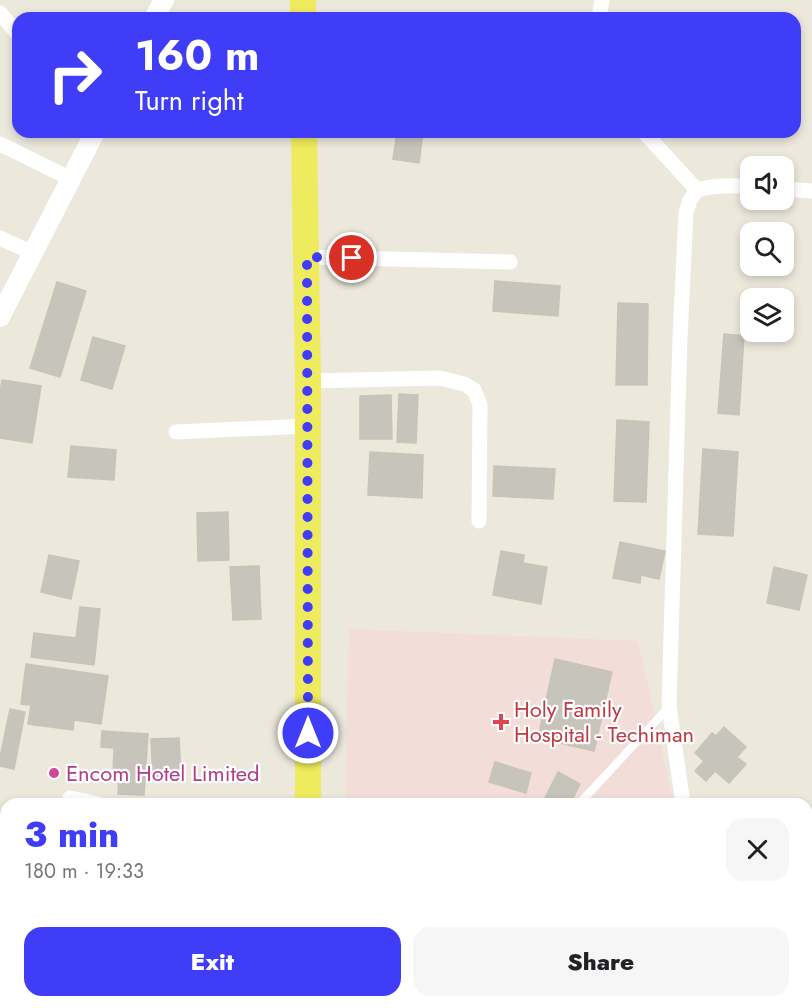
<!DOCTYPE html>
<meta charset="utf-8">
<style>
:root{--surface:#fff;--page:#f6f6f6;--text:#202124;--muted:#757577;--accent:#403df8}
body{margin:0;font-family:Jost,sans-serif;background:var(--page);color:var(--text);height:100vh;display:flex;flex-direction:column;font-size:22px;white-space:nowrap}
*{box-sizing:border-box;margin:0}
p{font-size:20px;color:var(--muted)}
.icon{flex:none;width:33px;height:33px;fill:none;stroke:currentColor;stroke-width:2;stroke-linecap:round;stroke-linejoin:round}
.map{position:relative;flex:1;overflow:hidden}
.panel{position:absolute;left:0px;top:798px;width:813px;height:210px;display:flex;flex-direction:column;background:var(--surface);border-radius:18px 18px 0 0;box-shadow:0 3px 9px #0003}
.panel>*{flex:none}
.top-card{position:absolute;left:12px;top:12px;width:789px;height:126px;border-radius:18px;box-shadow:0 3px 9px #0003;background:#403df8;color:#fff;overflow:hidden}
.fabs{position:absolute;left:740px;top:156px;display:grid;gap:12px}
.fabs a{display:grid;place-items:center;width:54px;height:54px;border-radius:12px;background:var(--surface);box-shadow:0 3px 9px #0003;font-size:30px}
.pin{position:absolute;display:grid;place-items:center;width:51px;height:51px;color:#fff;margin:-26px;border:3px solid #fff;border-radius:50%;box-shadow:0 2px 6px #0007}
.me{position:absolute;width:66px;margin:-33px;rotate:0deg;stroke-linejoin:round;filter:drop-shadow(0 0 4px #0008)}
.turn{display:flex;align-items:center;gap:21px;height:126px;padding:0 24px;font-size:27px}
.turn .icon{width:78px;height:78px;stroke-width:2.5}
.turn b{display:block;font-size:42px;line-height:51px}
.round{display:grid;place-items:center;flex:none;width:63px;height:63px;border-radius:18px;background:var(--page)}
.summary{display:flex;align-items:center;justify-content:space-between;height:102px;padding:0 24px}
h1{font-size:36px;font-weight:800;line-height:45px;color:var(--accent)}
.action{display:flex;gap:12px;margin-top:auto;padding:12px 24px}
.action a{flex:1;height:69px;border-radius:18px;background:var(--accent);color:#fff;font-size:24px;font-weight:800;line-height:69px;text-align:center}
.action a+a{background:var(--page);color:var(--text)}
.map>svg:first-child{display:block}
.medical{fill:#f3ddd9}
.building{fill:#c7c5bb;stroke:#c7c4b6;stroke-width:1.5}
.lines{fill:none;stroke-linecap:round;stroke-linejoin:round}
.service{stroke:#fff;stroke-width:8}
.minor{stroke:#fff;stroke-width:15}
.tertiary{stroke:#fff;stroke-width:20}
.primary{stroke:#efeb5e;stroke-width:26}
.route{stroke:#403df8;stroke-width:10;stroke-dasharray:0 18}
.health-dot{fill:#e0444e;stroke:#fff;stroke-width:2}
.hotel-dot{fill:#d1479c;stroke:#fff;stroke-width:2}
.labels{text-anchor:middle;dominant-baseline:central;stroke-width:4.5;stroke-linejoin:round;paint-order:stroke}
.health-label{font-size:22px;fill:#be3a42;stroke:#fff;text-anchor:start}
.hotel-label{font-size:22px;fill:#b23c85;stroke:#fff;text-anchor:start}
</style>
<div class="map">
<svg width="812" height="1008" viewBox="0 0 812 1008">
<rect width="100%" height="100%" fill="#ece8dc"/>
<path class="medical" d="M349,629L638,641L674,804H345Z
M344,1002H719L720,1008H344Z"/>
<path class="building" d="M397,132H423L419,163L393,159Z
M495,281L560,286L558,316L493,311Z
M57,282L86,291L60,377L30,368Z
M618,303L648,304L647,385H616Z
M724,334L744,336L739,415L718,413Z
M93,337L125,346L112,389L81,380Z
M2,380L41,386L32,443L0,438V392Z
M399,394L418,395L416,443L397,442Z
M391,395L392,439H360V396Z
M617,420L649,422L646,502L614,501Z
M71,446L116,450L114,480L68,477Z
M703,449L738,452L733,536L698,534Z
M370,452L423,455L422,498L368,495Z
M494,466L555,469L553,499L493,496Z
M228,512L229,560L198,561L197,513Z
M620,542L665,551L659,579L641,575L640,583L613,578Z
M501,551L524,555L523,563L547,567L541,604L493,595Z
M49,555L79,561L71,599L41,592Z
M259,566L261,619L233,620L230,567Z
M774,567L807,575L799,610L767,603Z
M80,607L100,609L94,665L31,657L34,633L76,638Z
M555,659L612,672L594,751L538,738Z
M26,664L108,676L101,724L74,720L73,730L28,724L31,705L21,704Z
M10,709L25,712L14,769L0,766V758Z
M724,727L746,747L737,757L746,764L729,783L715,771L706,781L695,771L704,761L695,753L712,733L716,736Z
M102,731L148,734L144,795L118,794L119,774H113L114,748L101,747Z
M179,738L181,778L153,779L151,739Z
M495,762L531,773L526,793L489,782Z
M558,772L580,784L570,804H553L544,800Z
M812,997V1008H806L805,1007Z
M110,1002H168L166,1008H108Z
M184,1002H212L227,1006L226,1008H182Z
M384,1002L425,1004L424,1008H384Z
M510,1002H586L580,1008H516Z
M590,1002H633L627,1008H596Z"/>
<g class="lines">
<path class="service" d="M579,804L668,708
M240,1008L241,1002"/>
<path class="minor" d="M0,13L18,34
M599,18L602,0
M644,132L697,190
M0,144L71,179
M783,189L812,191
M0,238L33,253
M307,257L510,262
M308,381L440,378L464,384L474,390L480,405L479,521
M176,432L308,426
M70,798L98,804
M683,804L669,706L680,337L686,213L690,200L697,190C715,185 732,185 750,187
M807,889L812,876
M726,1002L728,1008
M88,1008L90,1002
M759,1008L762,1002"/>
<path class="tertiary" d="M154,18L164,0
M0,317L95,132"/>
<path class="primary" d="M303,0V18
M304,132L308,381V804
M311,1002V1008"/>
</g>
<g class="lines">
<path class="route" d="M308,733L307,257L352,258"/>
</g>
<path class="health-dot" d="M498 713h6v6h6v6h-6v6h-6v-6h-6v-6h6z"/>
<circle class="hotel-dot" cx="54" cy="773" r="6"/>
<g class="labels">
<g class="health-label">
<text x="514" y="709">Holy Family<tspan x="514" dy="25">Hospital - Techiman</tspan></text>
</g>
<g class="hotel-label">
<text x="66" y="773">Encom Hotel Limited</text>
</g>
</g>
</svg>
<div class="fabs">
<a><svg class="icon" aria-label="sound" viewBox="0 0 24 24"><path d="M4 9h4l5-4v14l-5-4H4zM17 9q2 3 0 6"/></svg></a>
<a><svg class="icon" aria-label="search" viewBox="0 0 24 24"><circle cx="10" cy="10" r="6"/><path d="M15 15l6 6"/></svg></a>
<a><svg class="icon" aria-label="layers" viewBox="0 0 24 24"><path d="M12 4l9 5-9 5-9-5zM3 14l9 5 9-5"/></svg></a>
</div>
<div class="pin" style="left:352px;top:258px;background:#d93025"><svg class="icon" aria-label="arrive" viewBox="0 0 24 24"><path d="M6 21V4h12l-3 4 3 4H6"/></svg></div>
<svg class="me" style="left:308px;top:733px" viewBox="-20 -20 40 40"><circle r="17" fill="#403df8" stroke="#fff" stroke-width="3"/><path d="M0-11L8 9 0 5-8 9z" fill="#fff"/></svg>
<div class="top-card">
<div class="turn"><svg class="icon" aria-label="right" viewBox="0 0 24 24"><path d="M7 20v-9h11M14 6l5 5-5 5"/></svg><div><b>160 m</b>Turn right</div></div>
</div>
<section class="panel">
<div class="summary"><div><h1>3 min</h1><p>180 m · 19:33</p></div><a class="round"><svg class="icon" aria-label="close" viewBox="0 0 24 24"><path d="M6 6l12 12M18 6L6 18"/></svg></a></div>
<div class="action"><a>Exit</a><a>Share</a></div>
</section>
</div>
